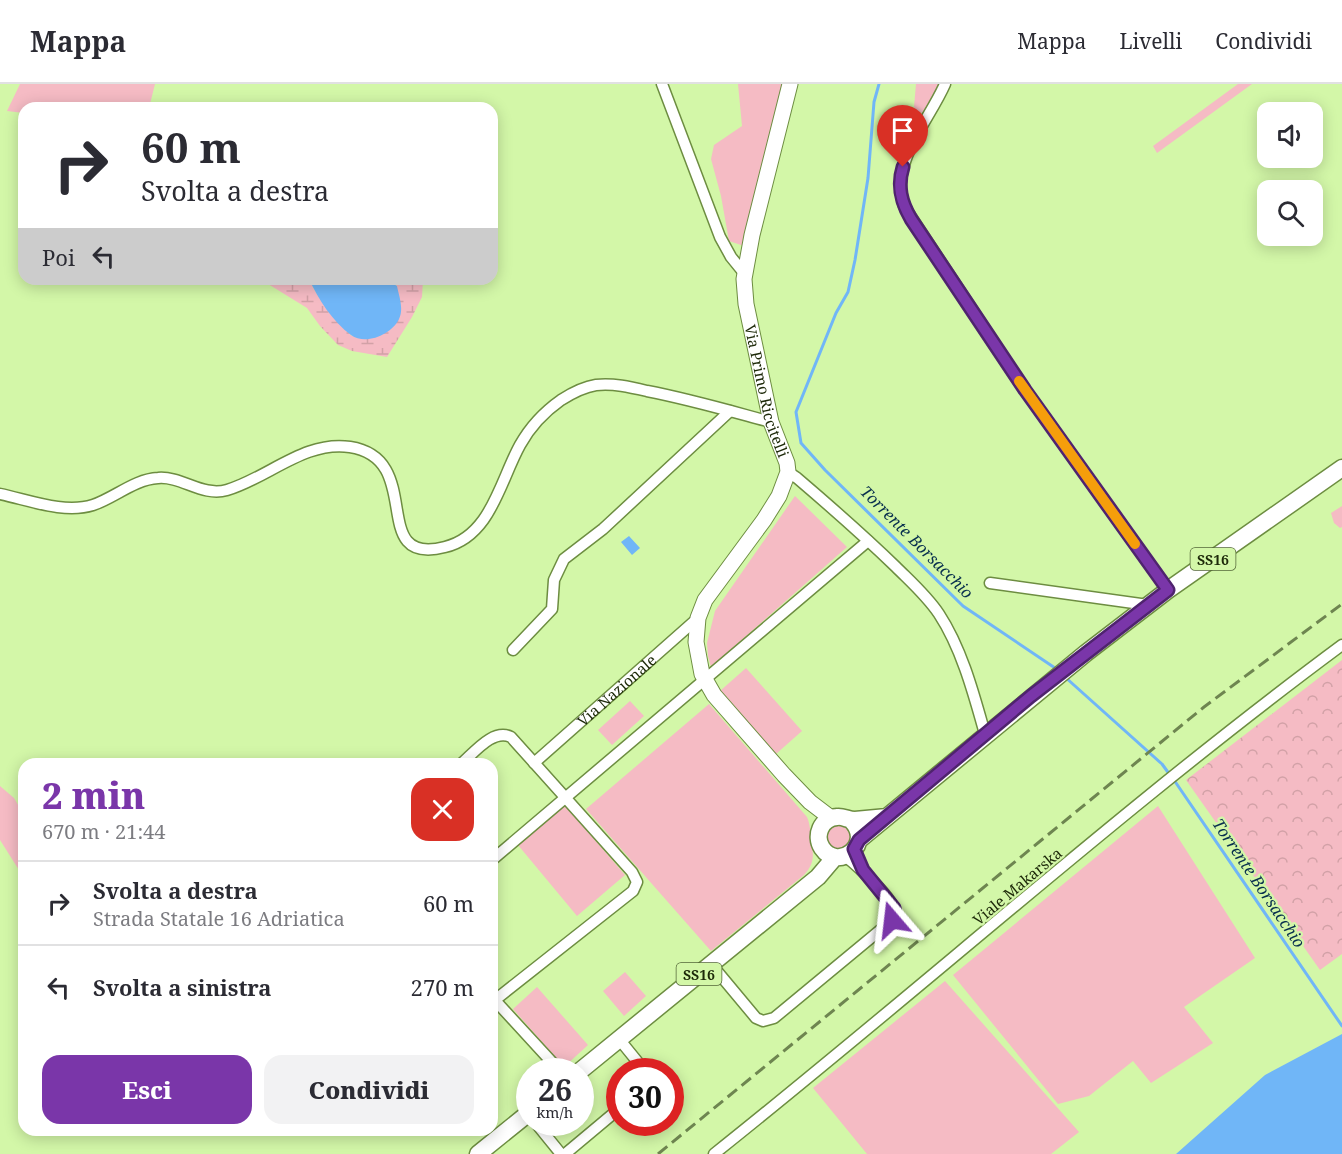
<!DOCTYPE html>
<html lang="it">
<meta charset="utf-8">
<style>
:root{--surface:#fff;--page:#f2f2f3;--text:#2b2b33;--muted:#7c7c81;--line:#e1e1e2;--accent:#7a36a9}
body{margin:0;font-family:"Noto Serif",serif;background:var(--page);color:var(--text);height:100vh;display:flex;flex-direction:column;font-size:22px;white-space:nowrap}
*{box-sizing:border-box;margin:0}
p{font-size:20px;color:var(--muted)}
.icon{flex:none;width:33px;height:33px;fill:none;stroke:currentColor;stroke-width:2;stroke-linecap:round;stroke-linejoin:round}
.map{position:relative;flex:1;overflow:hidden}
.details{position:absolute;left:18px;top:674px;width:480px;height:378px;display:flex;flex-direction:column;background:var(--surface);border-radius:18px;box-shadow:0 3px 15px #0003}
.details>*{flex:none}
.hud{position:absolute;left:18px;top:18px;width:480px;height:183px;border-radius:18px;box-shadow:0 3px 15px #0003;background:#fff;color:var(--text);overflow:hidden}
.controls{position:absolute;left:1257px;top:18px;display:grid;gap:12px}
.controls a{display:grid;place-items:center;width:66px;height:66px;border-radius:12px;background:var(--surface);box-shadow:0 3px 15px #0003;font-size:30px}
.speed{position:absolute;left:516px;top:974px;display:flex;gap:12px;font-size:30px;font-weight:700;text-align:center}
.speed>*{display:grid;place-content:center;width:78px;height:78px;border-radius:50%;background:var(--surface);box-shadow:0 3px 15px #0003;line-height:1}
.speed small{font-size:15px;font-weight:400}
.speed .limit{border:9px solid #d22;background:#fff;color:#111}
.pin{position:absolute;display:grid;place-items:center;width:51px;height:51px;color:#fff;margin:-62px -26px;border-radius:50% 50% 50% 0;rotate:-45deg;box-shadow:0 0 6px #0007}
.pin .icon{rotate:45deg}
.me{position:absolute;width:66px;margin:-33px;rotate:343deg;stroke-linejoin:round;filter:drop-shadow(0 0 4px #0008)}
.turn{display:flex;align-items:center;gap:21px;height:126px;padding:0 24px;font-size:27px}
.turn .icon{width:78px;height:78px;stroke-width:2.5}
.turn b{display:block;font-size:42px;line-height:51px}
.then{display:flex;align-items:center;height:57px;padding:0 24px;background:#0003;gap:12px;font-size:22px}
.round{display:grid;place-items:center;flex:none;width:63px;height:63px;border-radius:18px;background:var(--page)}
.head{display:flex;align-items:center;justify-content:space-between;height:102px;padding:0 24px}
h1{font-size:36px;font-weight:800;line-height:45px;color:var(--accent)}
.primary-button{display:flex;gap:12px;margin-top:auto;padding:12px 24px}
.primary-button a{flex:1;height:69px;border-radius:18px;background:var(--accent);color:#fff;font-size:24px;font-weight:800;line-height:69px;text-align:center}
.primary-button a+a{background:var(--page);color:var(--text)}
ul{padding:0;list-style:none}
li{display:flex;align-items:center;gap:18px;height:84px;padding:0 24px;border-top:2px solid var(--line)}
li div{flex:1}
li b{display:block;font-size:22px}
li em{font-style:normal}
header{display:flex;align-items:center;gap:36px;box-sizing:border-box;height:84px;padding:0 30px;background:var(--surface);border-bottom:2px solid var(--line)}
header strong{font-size:28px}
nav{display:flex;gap:33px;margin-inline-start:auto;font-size:21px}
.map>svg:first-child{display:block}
.grass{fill:#f5bbc4}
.wetland{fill:url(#wetland-marsh)}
.park{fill:url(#park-crowns)}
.water{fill:#70b6f7}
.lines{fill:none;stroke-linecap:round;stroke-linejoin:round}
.stream{stroke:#70b6f7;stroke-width:3}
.street-casing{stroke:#6d8d41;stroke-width:13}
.secondary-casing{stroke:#6d8d41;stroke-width:17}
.primary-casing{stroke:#6d8d41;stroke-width:19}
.street{stroke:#fff;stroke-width:10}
.secondary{stroke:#fff;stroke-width:15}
.primary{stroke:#fff;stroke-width:16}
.rail{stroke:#6e8550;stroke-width:3;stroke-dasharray:12 6;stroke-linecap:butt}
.route-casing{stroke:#4f236e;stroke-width:15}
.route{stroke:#7a36a9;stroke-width:10}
.slow{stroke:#f59e0b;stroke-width:10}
.labels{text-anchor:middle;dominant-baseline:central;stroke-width:4.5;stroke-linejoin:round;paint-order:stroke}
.shield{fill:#d3f7a8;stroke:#546739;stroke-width:1.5}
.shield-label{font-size:14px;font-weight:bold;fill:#1d2909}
.street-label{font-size:15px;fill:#1d2909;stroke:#d3f7a8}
.water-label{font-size:16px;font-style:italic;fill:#082f4e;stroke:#d3f7a8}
</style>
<header>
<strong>Mappa</strong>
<nav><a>Mappa</a><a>Livelli</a><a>Condividi</a></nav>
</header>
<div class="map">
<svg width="1342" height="1070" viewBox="0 0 1342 1070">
<defs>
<pattern id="wetland-marsh" width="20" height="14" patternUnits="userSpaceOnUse" patternTransform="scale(1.5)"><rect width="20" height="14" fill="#f5bbc4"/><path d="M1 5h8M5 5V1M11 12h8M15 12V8" fill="none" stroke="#d2a1a7"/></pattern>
<pattern id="park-crowns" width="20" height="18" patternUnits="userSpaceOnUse" patternTransform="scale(1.5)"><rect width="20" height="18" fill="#f5bbc4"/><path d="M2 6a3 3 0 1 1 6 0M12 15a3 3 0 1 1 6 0" fill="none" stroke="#d2a1a7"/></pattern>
</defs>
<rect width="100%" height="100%" fill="#d3f7a8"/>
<path class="grass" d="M20,0H155L149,24H24V29L7,27Z
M738,0H785L744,162L729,157L721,112L711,75L714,61L742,42Z
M916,0H940L925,30L917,27L914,23Z
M1238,0H1252L1157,69L1153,62Z
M795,412L847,463L711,583L708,572L707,559L715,527Z
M1342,422V443L1340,444L1334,439L1331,429Z
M746,584L802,647L776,670L720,607Z
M630,617L644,632L612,661L598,646Z
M709,620L807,733C810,740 810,746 811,753C813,770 816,778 804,791L711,867L586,725Z
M0,702L14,714L24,731V794L0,756Z
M565,721L625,791L577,832L518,761Z
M1158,722L1255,874L1184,923L1213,959L1151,999L1133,977L1089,1012L1058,1020L953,891Z
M832,741H845L851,747L850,760L839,767L827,760L826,747Z
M625,888L646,912L624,932L603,907Z
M945,897L1079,1048L1051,1070H867L813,1004Z
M537,903L588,961L564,983L513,925Z"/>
<path class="wetland" d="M260,195H309C319,218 335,234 352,252L397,202L385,195H423L422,213L412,233L387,273L352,267L338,261L320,242L307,224Z"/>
<path class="park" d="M1342,576V870L1320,886L1186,696Z"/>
<path class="water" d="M309,195H385L397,202C399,212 404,225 399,235C392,250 366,262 351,251C333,238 318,215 309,195Z
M629,452L640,464L632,471L621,458Z
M1342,950V1070H1176L1265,991Z"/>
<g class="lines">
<path class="stream" d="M879,0L874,18L868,94L855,176L848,208L836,229L796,328L801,359L825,386L963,522L1058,586
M1065,593L1162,680L1170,691
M1174,696L1342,942"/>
<g class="street-casing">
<g id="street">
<path d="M662,0L720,153L731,173L744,189"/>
<path d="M945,0C929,37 889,79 904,122L1025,306L1168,506"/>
<path d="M788,388L797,394C831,423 864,452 896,483C911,498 927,512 939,530C962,565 974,611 985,650"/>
<path d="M0,410C29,416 64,430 93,421C114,414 135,395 158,394C182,392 202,413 227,406C268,394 305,356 350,363C427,375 366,483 445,463C491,452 500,397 520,361C530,343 544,328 561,316C572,309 583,303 596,301C613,299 630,303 647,307C689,315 730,327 771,338"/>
<path d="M990,499L1148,521"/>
<path d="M513,566L552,525L554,496L564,475L603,445L730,327"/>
<path id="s1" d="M534,679L698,534"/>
<path d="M461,680C474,669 493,644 511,653L632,788L637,798L633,807L495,916"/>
<path d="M492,776L868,457"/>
<path d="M711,880L756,934L763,937L774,934L890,838C892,835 894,833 895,829C896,816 855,780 845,772"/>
<path d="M492,913L560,987"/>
<path d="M619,955L645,987"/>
<path d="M535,1038L561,1070"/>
<path d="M565,1070L620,1024"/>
<path d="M714,1070C925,902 1126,721 1342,561"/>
</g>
</g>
<g class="secondary-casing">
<g id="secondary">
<path id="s2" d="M790,0L752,151L744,195L746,220L771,338L787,379L788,388L779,412L764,436L705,516L698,534L696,558L702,590L714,611L784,691L810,718L831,734"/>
</g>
</g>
<g class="primary-casing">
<path id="primary" d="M851,736C875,760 838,788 822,764C814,752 821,734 837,733C843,732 848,736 855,736C866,735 876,734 887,733
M859,756L1086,569L1168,506L1342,384
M580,987L818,793L835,773
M478,1070L530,1028"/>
</g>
<use href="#street" class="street"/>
<use href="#secondary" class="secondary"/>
<use href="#primary" class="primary"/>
<path class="rail" d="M658,1070L1204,623L1342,520"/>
</g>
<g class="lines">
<g class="route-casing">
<path id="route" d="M892,836L895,829L894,824L863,786L854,765L859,756L1031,612L1168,506L1025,306L911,135C901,118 897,102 903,83"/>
</g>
<use href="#route" class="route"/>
<path class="slow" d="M1019,297L1135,460"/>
</g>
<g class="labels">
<g class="shield">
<rect x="1190.5" y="464" width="45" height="22" rx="4.5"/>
<rect x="676.5" y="879" width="45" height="22" rx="4.5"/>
</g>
<g class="shield-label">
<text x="1213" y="475">SS16</text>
<text x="699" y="890">SS16</text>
</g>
<g class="street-label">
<text stroke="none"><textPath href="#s2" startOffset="315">Via Primo Riccitelli</textPath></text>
<text stroke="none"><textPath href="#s1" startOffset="110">Via Nazionale</textPath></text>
<text transform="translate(1017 802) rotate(-40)">Viale Makarska</text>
</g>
<g class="water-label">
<text transform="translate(917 458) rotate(45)">Torrente Borsacchio</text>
<text transform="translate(1259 799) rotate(56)">Torrente Borsacchio</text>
</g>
</g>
</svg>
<div class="controls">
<a><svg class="icon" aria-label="sound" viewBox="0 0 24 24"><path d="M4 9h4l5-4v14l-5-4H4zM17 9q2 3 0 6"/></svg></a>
<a><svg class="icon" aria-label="search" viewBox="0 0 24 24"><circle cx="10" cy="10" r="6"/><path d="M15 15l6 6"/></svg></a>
</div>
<div class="speed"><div>26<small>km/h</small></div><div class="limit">30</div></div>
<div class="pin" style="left:903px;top:83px;background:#d93025"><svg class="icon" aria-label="arrive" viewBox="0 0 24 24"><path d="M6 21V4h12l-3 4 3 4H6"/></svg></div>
<svg class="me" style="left:892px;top:836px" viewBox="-20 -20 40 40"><path d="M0-17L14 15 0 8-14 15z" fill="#7a36a9" stroke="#fff" stroke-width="4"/></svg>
<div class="hud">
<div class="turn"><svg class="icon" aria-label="right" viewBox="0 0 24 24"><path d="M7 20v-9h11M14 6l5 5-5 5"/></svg><div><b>60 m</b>Svolta a destra</div></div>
<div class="then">Poi<svg class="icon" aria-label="left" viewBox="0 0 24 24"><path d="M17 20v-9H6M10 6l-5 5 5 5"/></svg></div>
</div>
<section class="details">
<div class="head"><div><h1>2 min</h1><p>670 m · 21:44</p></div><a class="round" style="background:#d93025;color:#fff"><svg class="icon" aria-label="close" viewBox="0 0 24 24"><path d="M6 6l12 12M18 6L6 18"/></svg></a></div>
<ul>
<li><svg class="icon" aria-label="right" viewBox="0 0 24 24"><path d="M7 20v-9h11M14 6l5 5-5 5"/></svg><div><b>Svolta a destra</b><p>Strada Statale 16 Adriatica</p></div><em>60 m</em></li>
<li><svg class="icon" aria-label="left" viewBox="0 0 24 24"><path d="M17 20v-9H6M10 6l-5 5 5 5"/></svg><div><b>Svolta a sinistra</b></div><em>270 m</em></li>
</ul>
<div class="primary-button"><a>Esci</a><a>Condividi</a></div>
</section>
</div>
